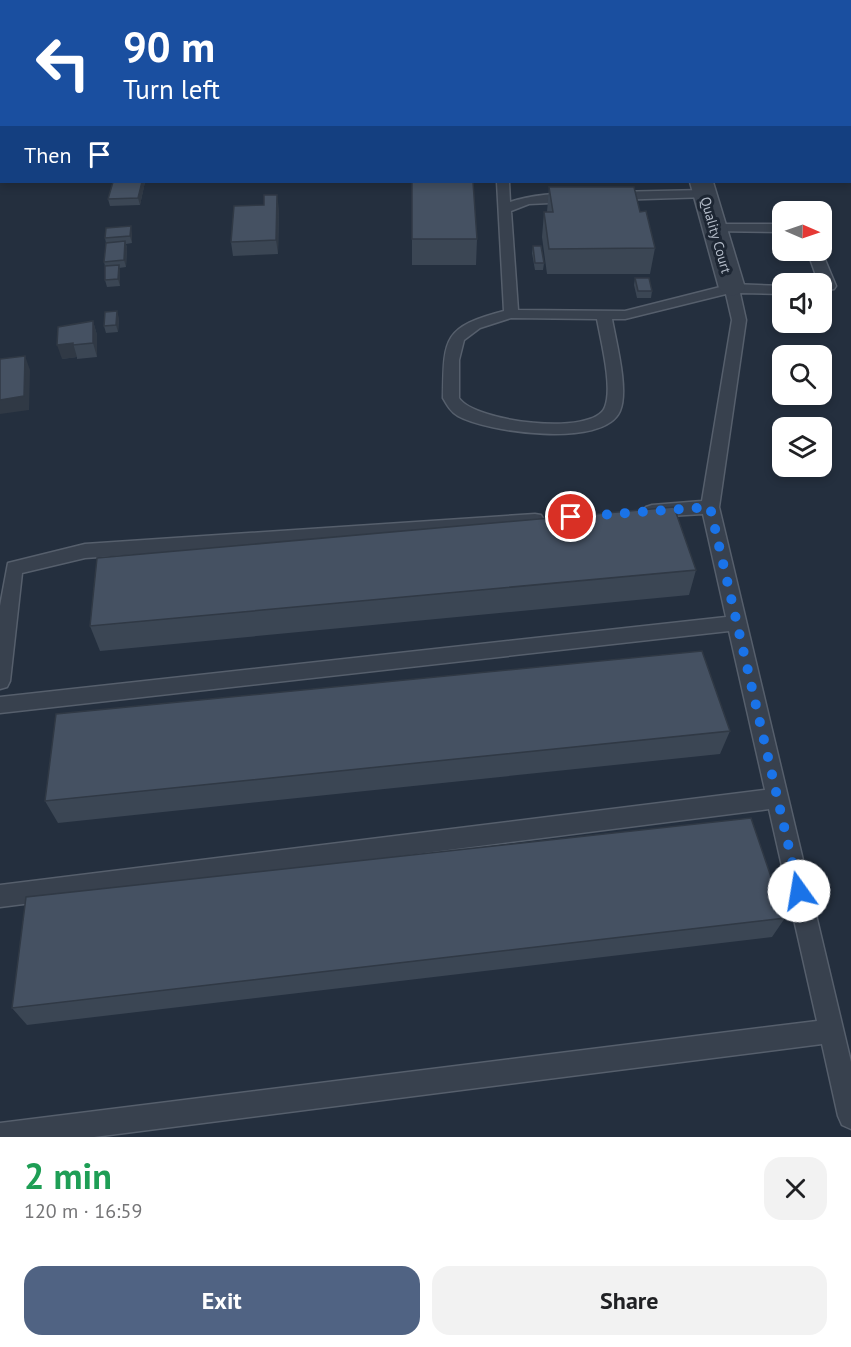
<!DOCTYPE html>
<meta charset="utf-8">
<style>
:root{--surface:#fff;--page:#f2f2f2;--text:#202124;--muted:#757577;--accent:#506383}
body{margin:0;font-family:"PT Sans",sans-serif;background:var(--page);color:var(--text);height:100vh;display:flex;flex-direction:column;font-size:22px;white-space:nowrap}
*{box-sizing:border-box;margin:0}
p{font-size:20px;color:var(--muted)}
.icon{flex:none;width:33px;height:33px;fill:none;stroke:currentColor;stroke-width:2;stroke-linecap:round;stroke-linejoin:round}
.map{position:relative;height:1137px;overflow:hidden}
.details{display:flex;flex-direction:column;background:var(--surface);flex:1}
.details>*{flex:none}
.banner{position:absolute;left:0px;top:0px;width:852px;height:183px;box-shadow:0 3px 9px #0003;background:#1a4fa0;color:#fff;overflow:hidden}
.needle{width:39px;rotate:92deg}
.controls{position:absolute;left:772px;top:201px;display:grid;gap:12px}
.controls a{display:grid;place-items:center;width:60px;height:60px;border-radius:12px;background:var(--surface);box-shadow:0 3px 9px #0003;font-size:30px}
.pin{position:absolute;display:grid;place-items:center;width:51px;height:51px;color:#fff;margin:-26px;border:3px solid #fff;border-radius:50%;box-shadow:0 2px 6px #0007}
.me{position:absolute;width:66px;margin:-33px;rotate:347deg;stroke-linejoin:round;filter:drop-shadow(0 0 4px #0008)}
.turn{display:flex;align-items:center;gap:21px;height:126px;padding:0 24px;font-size:27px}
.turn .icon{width:78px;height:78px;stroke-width:2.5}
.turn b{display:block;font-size:42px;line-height:51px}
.then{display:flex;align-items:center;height:57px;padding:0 24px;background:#0003;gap:12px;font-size:22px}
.round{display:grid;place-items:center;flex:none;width:63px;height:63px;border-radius:18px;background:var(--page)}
.head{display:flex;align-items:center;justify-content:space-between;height:102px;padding:0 24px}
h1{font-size:36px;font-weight:700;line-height:45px;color:#1e9e55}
.primary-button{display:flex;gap:12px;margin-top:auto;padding:12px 24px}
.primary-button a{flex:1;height:69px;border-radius:18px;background:var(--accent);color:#fff;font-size:24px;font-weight:700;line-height:69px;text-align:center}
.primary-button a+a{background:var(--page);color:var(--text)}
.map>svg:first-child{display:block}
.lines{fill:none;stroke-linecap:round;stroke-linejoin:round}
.service-casing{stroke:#565f6c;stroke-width:3}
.minor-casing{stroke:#565f6c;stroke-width:3}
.service{fill:#38414e;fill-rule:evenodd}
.minor{fill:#38414e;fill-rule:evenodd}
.wall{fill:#3b4654}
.shaded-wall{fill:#303945}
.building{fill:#455162;stroke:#303945;stroke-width:1.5}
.route{stroke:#1a73e8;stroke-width:10;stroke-dasharray:0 18}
.labels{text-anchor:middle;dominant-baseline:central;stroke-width:6;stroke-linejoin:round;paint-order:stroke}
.far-street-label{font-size:14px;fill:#b4bcc9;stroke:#1d2633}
</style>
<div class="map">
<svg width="851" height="1137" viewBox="0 0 851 1137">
<rect width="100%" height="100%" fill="#242f3e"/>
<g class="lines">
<g class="service-casing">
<path id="service" d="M450,0H460L461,2H451Z
M529,0H539L540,2H530Z
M497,182H509L510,202C524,197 567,189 577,198L571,202L529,204L511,211L518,310L625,311L732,284L783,286V294L740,293L746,320L719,507L851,1062V1129L842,1125L838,1116L822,1044L94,1137H0V1123L817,1021L769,809L0,907V885L765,790L729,631L0,713V697L726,617L703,514L652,517L646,515L643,511L646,507L652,505L702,501L732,320L726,294L625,319H612C616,342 629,390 620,411C604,449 486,432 458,416C451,412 447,405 443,398C444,339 442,327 504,311ZM511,318L597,319C601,341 613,387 605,407C594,437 474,422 459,398V360L464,340L480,328Z
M704,190L710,194L709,197L613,200L607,196L613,192Z
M714,224H783V232L709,231L707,228Z
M807,250H821L836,286L834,289L822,291V284H819Z
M535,514L541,515L544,520L541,525L535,526L85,558L22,573L10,681L7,687L0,689V606L8,563L85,544Z"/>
</g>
<g class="minor-casing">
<path id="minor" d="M43,0H61L42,2Z
M605,0H623L624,2H605Z
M690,182H713L745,288L741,293L732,296L723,293L719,288Z"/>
</g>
<use href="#service" class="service"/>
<use href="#minor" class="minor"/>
</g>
<path class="wall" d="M113,182H145L140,205L110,206L108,199Z
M412,182L477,239L476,265H412Z
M549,187L640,212L655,248L650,274H547L542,237L544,212H547Z
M264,205L279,209L278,254L233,256L231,242Z
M132,233V243L126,244L127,248L126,267L119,268L120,272V286L107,287L105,280V266L104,262L106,243L105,238Z
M533,246L544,263L543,270H535L532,253Z
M635,278L652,291L651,298H637L634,285Z
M119,318L118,332L106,333L104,326Z
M93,321L97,335V357L77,359V357L62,359Z
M696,570L689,595L100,651L90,626Z
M730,731L720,754L58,823L45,801Z
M785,918L772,937L27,1025L12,1008Z"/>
<path class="shaded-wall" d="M0,0H9V2H2V19L0,14Z
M688,0H706L687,2Z
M142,182H145L140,205L138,198Z
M277,195L279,209L278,254L276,240Z
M131,226L132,233V243L130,236Z
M125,241L127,248L126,267L124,260Z
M119,265L120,272V286L118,279Z
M117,311L119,318L118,332L116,325Z
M93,321L97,335V357L93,343Z
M73,343L77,357L62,359L57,345Z
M25,356L30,370L29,410L0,414V400Z"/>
<path class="building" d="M712,0H788L789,2H713Z
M0,103H2V125H0Z
M113,182H142L138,198L108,199Z
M412,182H473L477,239H412Z
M549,187H634L640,212L646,211L655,248L549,249L544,212H553Z
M264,195H277L276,240L231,242L234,206L264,205Z
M131,226L130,236L105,238L106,228Z
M125,241L124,260L104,262L106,243Z
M533,246H541L544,263H535Z
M119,265L118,279L105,280V266Z
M635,278H649L652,291H638Z
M117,311L116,325L104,326L105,312Z
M93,321V343L73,345V343L57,345L58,327Z
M25,356L24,396L0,400V359Z
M674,507L696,570L90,626L97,558Z
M702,651L730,731L45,801L56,714Z
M751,818L785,918L12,1008L26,897Z"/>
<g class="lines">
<path class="route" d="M571,517L710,507L799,891"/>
</g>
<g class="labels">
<g class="far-street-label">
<text transform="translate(716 235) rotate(74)">Quality Court</text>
</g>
</g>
</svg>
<div class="controls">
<a><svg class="needle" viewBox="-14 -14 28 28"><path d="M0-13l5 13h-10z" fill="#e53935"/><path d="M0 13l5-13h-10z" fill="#757577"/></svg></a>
<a><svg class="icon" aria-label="sound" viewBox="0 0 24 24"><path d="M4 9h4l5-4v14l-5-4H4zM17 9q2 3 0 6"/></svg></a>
<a><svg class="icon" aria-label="search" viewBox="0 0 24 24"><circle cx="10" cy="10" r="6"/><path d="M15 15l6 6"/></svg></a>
<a><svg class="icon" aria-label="layers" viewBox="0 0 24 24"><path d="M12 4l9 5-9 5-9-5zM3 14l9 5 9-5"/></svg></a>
</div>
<div class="pin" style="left:571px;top:517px;background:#d93025"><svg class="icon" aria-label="arrive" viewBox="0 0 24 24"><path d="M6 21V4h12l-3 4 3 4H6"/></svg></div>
<svg class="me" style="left:799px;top:891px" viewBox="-20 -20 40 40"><circle r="19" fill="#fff"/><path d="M0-13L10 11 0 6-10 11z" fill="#1a73e8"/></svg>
<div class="banner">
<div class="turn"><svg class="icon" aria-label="left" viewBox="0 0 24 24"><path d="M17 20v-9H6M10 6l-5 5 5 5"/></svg><div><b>90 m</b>Turn left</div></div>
<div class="then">Then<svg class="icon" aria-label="arrive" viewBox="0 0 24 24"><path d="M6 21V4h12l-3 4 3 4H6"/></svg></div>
</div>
</div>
<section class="details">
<div class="head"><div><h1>2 min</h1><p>120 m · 16:59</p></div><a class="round"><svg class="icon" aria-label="close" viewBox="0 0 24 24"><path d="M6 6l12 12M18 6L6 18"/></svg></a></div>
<div class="primary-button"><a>Exit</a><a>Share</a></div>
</section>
